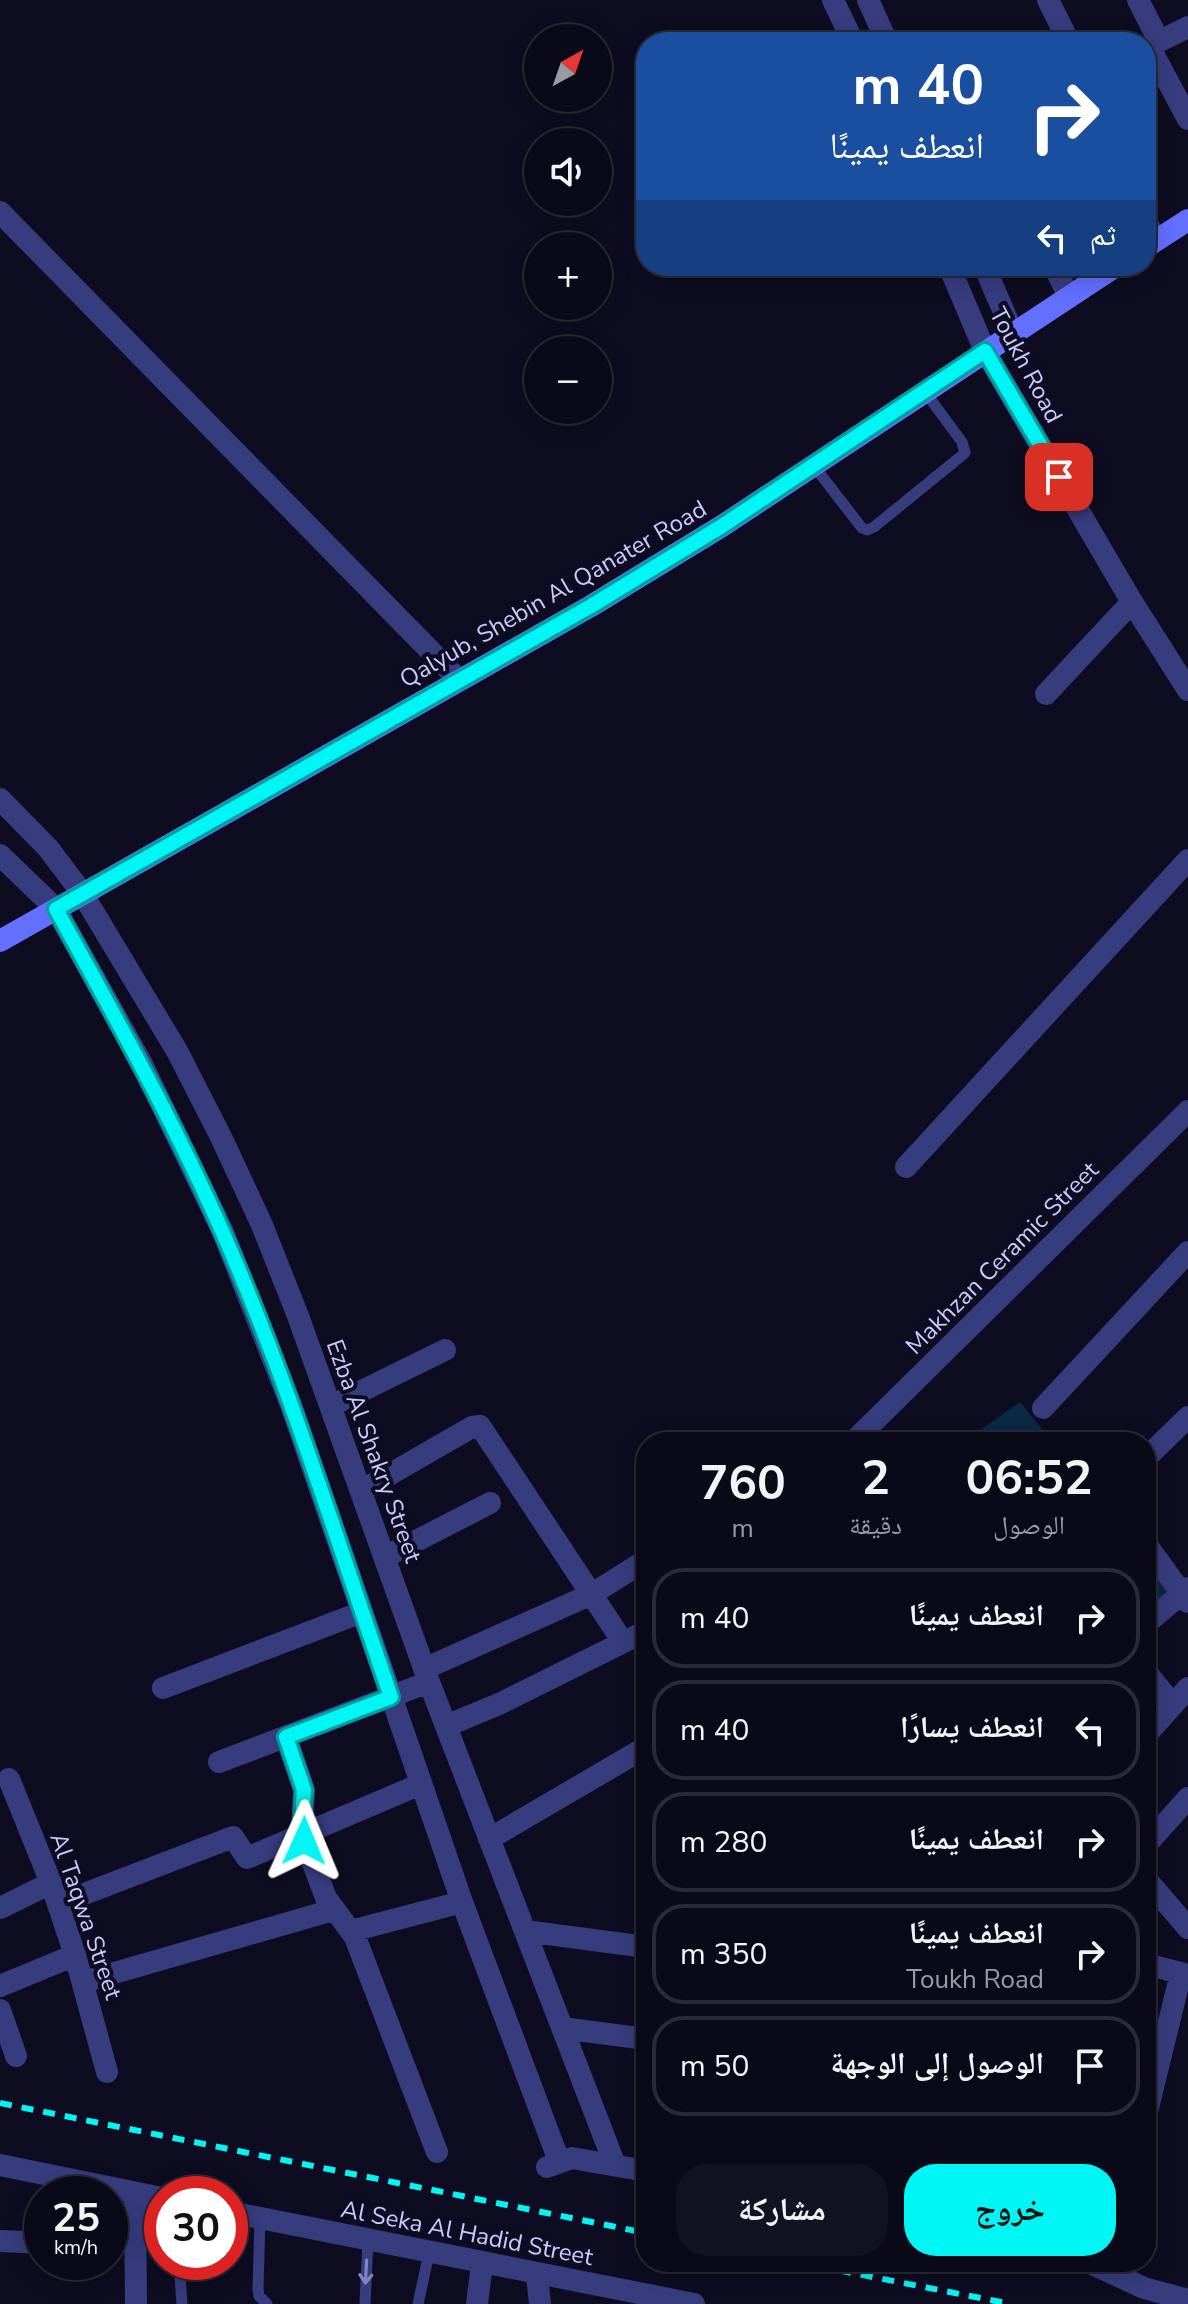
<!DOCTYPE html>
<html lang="ar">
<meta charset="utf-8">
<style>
:root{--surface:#0a0918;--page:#131221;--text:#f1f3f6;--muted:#999aa2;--line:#2a2a37;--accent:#00f6f5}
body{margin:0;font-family:"Nunito Sans","Noto Naskh Arabic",sans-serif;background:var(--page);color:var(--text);direction:rtl;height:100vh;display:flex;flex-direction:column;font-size:30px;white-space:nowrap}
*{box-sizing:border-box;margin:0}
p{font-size:26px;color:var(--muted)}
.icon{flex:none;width:44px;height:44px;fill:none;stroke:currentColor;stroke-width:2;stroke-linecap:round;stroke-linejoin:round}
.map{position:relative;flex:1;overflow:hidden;direction:ltr}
.panel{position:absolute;left:636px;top:1432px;width:520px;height:840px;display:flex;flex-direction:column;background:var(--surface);border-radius:32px;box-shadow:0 4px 20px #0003,0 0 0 2px var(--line);direction:rtl}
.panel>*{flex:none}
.banner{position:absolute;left:636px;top:32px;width:520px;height:244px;border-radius:32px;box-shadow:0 4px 20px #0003,0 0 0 2px var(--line);direction:rtl;background:#1a4fa0;color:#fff;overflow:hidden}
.needle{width:52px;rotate:40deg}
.tools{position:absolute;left:524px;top:24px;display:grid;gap:16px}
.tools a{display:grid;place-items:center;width:88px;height:88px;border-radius:50%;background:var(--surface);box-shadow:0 4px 20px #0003,0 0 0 2px var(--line);font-size:40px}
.speed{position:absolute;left:24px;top:2176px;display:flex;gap:16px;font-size:40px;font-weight:700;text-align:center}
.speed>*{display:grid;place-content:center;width:104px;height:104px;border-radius:50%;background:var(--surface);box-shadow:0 4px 20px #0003,0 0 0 2px var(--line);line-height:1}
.speed small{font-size:20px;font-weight:400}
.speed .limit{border:12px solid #d22;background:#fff;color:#111}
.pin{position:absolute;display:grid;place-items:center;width:68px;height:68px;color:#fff;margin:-34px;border-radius:16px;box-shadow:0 4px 12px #0006}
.me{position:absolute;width:88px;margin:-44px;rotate:1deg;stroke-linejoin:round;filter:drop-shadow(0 0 6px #0008)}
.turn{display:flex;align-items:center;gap:28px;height:168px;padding:0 40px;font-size:36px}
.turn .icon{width:104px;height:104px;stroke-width:2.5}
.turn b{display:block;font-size:56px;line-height:68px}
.then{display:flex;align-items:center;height:76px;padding:0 40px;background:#0003;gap:16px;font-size:30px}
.eta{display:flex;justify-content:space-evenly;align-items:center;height:136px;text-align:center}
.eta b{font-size:48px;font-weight:700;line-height:56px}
.action{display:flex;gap:16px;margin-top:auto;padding:16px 40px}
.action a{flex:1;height:92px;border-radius:32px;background:var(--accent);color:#111;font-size:32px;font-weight:700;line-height:92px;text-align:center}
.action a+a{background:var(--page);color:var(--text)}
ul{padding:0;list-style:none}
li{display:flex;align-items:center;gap:24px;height:100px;margin:0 16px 12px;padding:0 24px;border:4px solid var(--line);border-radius:32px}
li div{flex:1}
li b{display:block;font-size:30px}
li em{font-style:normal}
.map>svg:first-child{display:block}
.water{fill:#0b2844}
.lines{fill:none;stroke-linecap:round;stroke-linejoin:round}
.service{stroke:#373c7f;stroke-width:11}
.minor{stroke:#373c7f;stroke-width:22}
.tertiary{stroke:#373c7f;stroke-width:22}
.secondary{stroke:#626fff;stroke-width:22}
.rail{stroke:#00f6f5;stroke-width:6;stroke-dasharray:12 10;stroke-linecap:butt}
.oneway{stroke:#8184bf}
.route-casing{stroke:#00a09f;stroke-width:20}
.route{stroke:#00f6f5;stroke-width:14}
.labels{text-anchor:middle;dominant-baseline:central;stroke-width:8;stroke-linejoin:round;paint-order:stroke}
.street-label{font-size:24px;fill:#cbcbff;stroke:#0e0c20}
</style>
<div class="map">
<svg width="1188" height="2304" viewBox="0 0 1188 2304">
<rect width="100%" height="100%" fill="#0e0c20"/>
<path class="water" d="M1020,1402L1053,1442H963Z
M1146,1552L1175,1586L1146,1609Z"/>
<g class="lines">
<path class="service" d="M814,466L862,528L867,530L874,527L965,453L962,442L925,392
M260,2218L258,2289L259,2296L267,2304
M179,2262L182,2304
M365,2304L368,2240
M418,2304L429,2253"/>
<path class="minor" d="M833,0L853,42
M868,0L887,42
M1048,0L1069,42
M1138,0L1159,41
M1149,46L1188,119
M1146,48L1188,27
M0,212L459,680
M1146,221L1156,240
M949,266L985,351
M984,266L1013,333
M1054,266L1069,297
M1046,694L1132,602
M0,799L48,848L82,893L177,1051L221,1137L262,1225L298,1316L429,1682L615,2165
M0,855L56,909L142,1064L223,1232L291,1405L462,1902L559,2161
M906,1167L1188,860
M331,1406L445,1350
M1043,1408L1188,1252
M853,1442L1188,1111
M1146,1458L1188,1417
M361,1491L472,1427L480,1426L623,1642
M1146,1544L1188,1602
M385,1557L490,1503
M1146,1624L1188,1588
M424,1669L592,1594L646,1560
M1146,1672L1173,1705
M163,1688L362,1612
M446,1726L499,1704L646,1631
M1146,1735L1188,1688
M286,1737L304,1790L302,1834L326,1898L355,1937L437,2152
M219,1762L429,1682
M9,1779L51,1883L75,1955L107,2072
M489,1839L646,1747
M1146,1845L1188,1798
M1146,1879L1188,1928
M58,1904L233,1837L247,1858L421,1784
M0,1908L51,1883
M351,1931L462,1902
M525,1931L646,1947
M1146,1964L1188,1975
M83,1982L333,1910
M0,1986L75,1955
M0,2010L16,2056
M562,2028L646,2039
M1146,2116L1181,1973
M547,2167L572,2158L646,2171
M135,2193L136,2304
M56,2194L57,2177
M2,2241L42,2243
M1088,2262L1144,2288L1188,2300
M537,2275L540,2304
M477,2304L482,2264"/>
<path class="tertiary" d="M985,351L1132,602L1188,690
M0,2165L162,2198
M230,2212L694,2304"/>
<path class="secondary" d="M1146,247L1188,220
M0,941L591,606L722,526L1116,266"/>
<path class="rail" d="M0,2103L646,2233
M796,2262L1011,2304"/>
</g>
<defs><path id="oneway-shaft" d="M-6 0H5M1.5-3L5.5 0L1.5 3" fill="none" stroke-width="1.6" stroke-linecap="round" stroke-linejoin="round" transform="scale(2)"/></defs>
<use class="oneway" href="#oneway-shaft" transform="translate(366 2272) rotate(93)"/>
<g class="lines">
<g class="route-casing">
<path id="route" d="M304,1841L302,1822L304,1790L286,1737L391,1697C337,1541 289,1382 222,1231C173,1120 114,1015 56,909L591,606L722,526L985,351L1059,477"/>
</g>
<use href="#route" class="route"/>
</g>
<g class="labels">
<g class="street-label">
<text transform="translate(1026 365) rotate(62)">Toukh Road</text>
<text transform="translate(553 594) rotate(-30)">Qalyub, Shebin Al Qanater Road</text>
<text transform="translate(1002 1258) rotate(-45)">Makhzan Ceramic Street</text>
<text transform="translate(374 1451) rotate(70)">Ezba Al Shakry Street</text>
<text transform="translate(86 1916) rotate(71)">Al Taqwa Street</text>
<text transform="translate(467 2233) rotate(11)">Al Seka Al Hadid Street</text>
</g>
</g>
</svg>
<div class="tools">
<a><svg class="needle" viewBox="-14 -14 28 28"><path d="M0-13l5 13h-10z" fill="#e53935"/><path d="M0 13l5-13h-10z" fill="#999aa2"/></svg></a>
<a><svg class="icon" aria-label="sound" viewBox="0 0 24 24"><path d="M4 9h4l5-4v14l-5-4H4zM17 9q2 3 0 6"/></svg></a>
<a>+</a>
<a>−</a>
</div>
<div class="speed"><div>25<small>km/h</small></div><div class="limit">30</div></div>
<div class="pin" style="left:1059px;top:477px;background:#d93025"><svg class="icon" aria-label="arrive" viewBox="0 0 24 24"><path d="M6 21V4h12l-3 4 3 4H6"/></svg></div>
<svg class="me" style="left:304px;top:1841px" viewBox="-20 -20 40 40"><path d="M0-17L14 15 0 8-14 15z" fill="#00f6f5" stroke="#fff" stroke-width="4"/></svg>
<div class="banner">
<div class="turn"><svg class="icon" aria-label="right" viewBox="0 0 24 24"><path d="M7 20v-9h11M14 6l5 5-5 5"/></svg><div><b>40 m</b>انعطف يمينًا</div></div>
<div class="then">ثم<svg class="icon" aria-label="left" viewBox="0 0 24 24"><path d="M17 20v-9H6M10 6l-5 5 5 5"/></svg></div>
</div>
<section class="panel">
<div class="eta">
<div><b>06:52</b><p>الوصول</p></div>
<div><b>2</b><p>دقيقة</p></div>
<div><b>760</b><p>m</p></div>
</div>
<ul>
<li><svg class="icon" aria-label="right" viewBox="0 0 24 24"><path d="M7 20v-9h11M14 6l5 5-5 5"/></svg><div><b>انعطف يمينًا</b></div><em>40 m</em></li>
<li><svg class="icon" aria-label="left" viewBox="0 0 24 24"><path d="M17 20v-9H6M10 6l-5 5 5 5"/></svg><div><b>انعطف يسارًا</b></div><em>40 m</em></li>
<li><svg class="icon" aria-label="right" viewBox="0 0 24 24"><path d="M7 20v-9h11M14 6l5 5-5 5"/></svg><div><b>انعطف يمينًا</b></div><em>280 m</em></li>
<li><svg class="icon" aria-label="right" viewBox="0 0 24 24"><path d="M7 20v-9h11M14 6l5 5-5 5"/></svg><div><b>انعطف يمينًا</b><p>Toukh Road</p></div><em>350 m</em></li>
<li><svg class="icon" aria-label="arrive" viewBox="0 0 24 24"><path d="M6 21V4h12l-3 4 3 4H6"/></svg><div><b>الوصول إلى الوجهة</b></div><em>50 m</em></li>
</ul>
<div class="action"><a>خروج</a><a>مشاركة</a></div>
</section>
</div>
